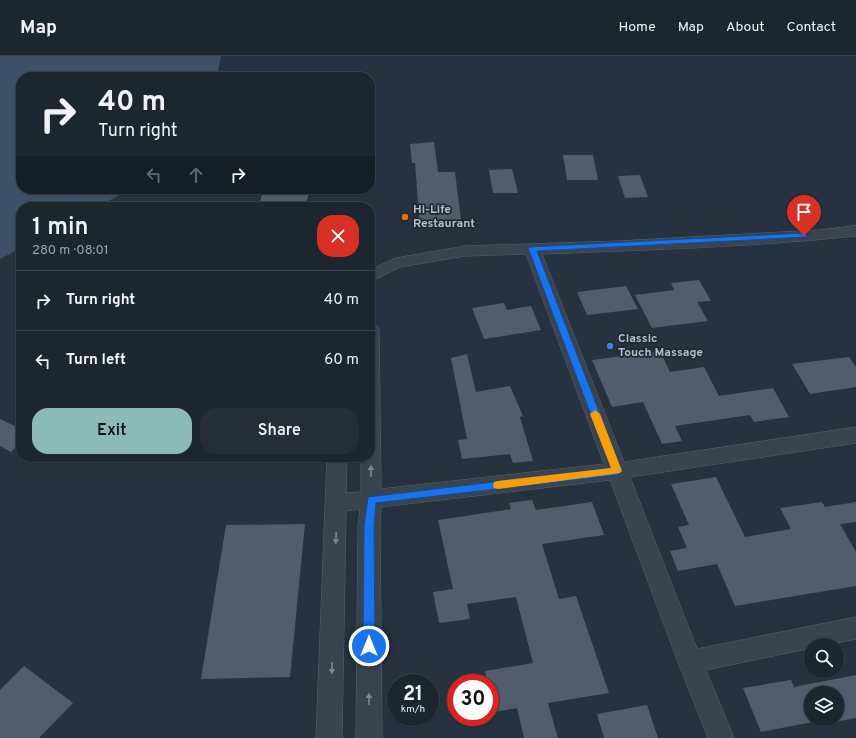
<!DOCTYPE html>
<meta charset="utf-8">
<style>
:root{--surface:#1c262f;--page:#252e37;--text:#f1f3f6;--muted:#a0a5aa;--line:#3a434b;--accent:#8bbbb9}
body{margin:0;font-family:Overpass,sans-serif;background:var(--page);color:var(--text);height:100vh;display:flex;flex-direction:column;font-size:15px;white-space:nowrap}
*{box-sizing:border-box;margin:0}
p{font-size:13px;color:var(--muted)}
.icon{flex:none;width:22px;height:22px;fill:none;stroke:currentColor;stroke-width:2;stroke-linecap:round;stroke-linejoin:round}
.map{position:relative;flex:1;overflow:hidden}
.drawer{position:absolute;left:16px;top:146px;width:359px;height:260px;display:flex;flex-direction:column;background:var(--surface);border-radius:16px;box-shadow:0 1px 3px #0004,0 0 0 1px var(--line)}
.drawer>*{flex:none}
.top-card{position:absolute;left:16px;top:16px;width:359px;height:122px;border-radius:16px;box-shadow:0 1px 3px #0004,0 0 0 1px var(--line);background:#1c262f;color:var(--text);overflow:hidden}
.tools{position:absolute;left:804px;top:582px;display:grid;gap:8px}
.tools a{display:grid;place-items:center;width:40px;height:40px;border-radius:50%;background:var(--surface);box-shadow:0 1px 3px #0004,0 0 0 1px var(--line);font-size:20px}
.speed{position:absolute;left:387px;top:618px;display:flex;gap:8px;font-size:20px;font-weight:700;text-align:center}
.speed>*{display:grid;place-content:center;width:52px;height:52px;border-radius:50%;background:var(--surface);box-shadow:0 1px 3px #0004,0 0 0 1px var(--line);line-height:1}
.speed small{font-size:10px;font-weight:400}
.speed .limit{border:6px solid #d22;background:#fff;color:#111}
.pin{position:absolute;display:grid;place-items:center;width:34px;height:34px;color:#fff;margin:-41px -17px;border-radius:50% 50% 50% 0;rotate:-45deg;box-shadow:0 0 4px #0007}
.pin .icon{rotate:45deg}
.me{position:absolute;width:44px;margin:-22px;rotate:0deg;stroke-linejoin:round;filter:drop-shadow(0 0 3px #0008)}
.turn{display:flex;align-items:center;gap:14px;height:84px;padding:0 16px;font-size:18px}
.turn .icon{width:52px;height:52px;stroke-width:2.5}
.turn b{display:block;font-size:28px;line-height:34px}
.lanes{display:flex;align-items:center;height:38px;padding:0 16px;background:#0003;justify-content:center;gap:20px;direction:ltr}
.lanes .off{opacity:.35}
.round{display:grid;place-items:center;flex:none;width:42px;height:42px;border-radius:16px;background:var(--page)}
.overview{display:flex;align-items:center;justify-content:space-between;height:68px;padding:0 16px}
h1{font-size:24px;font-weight:600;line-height:30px}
.action{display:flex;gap:8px;margin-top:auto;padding:8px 16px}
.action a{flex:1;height:46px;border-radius:16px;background:var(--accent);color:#111;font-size:16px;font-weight:600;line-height:46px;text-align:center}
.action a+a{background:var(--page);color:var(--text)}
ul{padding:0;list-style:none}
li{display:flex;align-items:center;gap:12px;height:60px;padding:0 16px;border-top:1px solid var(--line)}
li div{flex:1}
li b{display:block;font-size:15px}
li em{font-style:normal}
header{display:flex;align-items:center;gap:24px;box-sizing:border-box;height:56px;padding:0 20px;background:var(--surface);border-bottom:1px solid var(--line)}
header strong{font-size:19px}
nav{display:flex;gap:22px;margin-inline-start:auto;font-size:14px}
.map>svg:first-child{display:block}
.water{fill:#3c5167}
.building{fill:#515d6c;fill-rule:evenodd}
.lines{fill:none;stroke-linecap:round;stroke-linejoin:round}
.street-casing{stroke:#58626c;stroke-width:1}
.street{fill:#3a444f;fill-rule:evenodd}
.oneway{fill:#7e8892}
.route{fill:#1a73e8;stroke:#114b97}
.slow{fill:#f59e0b}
.food-dot{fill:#e8710a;stroke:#1f2934;stroke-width:1.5}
.shop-dot{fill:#3f7fe0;stroke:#1f2934;stroke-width:1.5}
.labels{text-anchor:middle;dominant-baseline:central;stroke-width:3.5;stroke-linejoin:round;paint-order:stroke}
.poi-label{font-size:12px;font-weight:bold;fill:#b6bfc9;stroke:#1f2934;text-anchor:start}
</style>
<header>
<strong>Map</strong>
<nav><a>Home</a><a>Map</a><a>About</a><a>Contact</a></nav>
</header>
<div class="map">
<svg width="856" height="682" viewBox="0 0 856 682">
<rect width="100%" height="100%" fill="#26323f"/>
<path class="water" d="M0,0H221L217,21H21V133H131L97,151H21V192L0,203Z"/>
<path class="building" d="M434,86L438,116H455L462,171L420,172L415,107H412L410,88Z
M563,99H593L598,124H567Z
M512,113L518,137H493L489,114Z
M640,119L648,141L625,142L618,120Z
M264,133H310L305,151H258Z
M699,224L711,245L697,246L708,265L652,272L635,239L674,234L671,227Z
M626,230L638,253L587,259L577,236Z
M504,247L507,254L531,250L541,274L484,283L472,252Z
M660,295L670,316L704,311L719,340L773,332L789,361L754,366L750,359L675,370L682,385L662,388L643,346L612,351L592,304Z
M467,298L476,336L510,330L523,360L520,361L533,405L513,407L510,398L462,403L458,384L467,383L451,302Z
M849,301L856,311V331L810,338L792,308Z
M0,363L21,373V386L11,396L0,390Z
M716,421L745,481L791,473L780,452L822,446L825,451L856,446V466L840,468L856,496V530L735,550L717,508L678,515L670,495L687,492L678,471L689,469L671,428Z
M532,444L536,454L592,446L604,479L542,488L559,543L576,540L609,637L548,647L558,682H524L517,652L494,656L490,638V627H487L485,615L533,607L516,541L467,548L470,563L439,567L433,536L453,533L438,464L511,453L509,447Z
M305,468L290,621L201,623L226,469Z
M24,610L73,647L39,682H0V634Z
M856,619V662L819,669L818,665L761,676L743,632L791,624L794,631ZM811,637H837V663H811Z
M647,649L658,682H604L597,658Z"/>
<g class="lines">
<g class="street-casing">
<path id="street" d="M856,170V180C753,191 646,194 542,198L624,406L856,371V387L630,421L697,593L856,561V583L826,589H811V592L706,614L734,682H708L678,606L610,424L381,451L380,470L382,682H356L358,470L360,453L346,455L342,682H316L327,401H347L346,437L361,436V401H370V267L376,269L379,273L381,433L604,408L526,198L465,200L400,211L370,226V214L396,202L465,190L618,185L819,174Z"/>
</g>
<use href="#street" class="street"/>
</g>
<defs><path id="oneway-solid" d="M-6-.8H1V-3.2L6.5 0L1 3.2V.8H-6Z"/></defs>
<g class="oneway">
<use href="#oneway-solid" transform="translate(371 415) rotate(-91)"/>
<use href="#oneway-solid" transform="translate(336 482) rotate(92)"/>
<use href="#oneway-solid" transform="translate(332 612) rotate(92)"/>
<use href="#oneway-solid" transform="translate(369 643) rotate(-90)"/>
</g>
<path class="route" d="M804,177L808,180L807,181L537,195L622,415L620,417L617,419L376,447L374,470L375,590L373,594L369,595L365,594L363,590L364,470L368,441L611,412L528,192L529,191Z"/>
<path class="slow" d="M595,354L600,358L622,415L620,417L498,433L494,432L493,429L494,426L498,425L611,412L590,358Z"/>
<circle class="food-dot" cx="405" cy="161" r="4"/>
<circle class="shop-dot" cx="610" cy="290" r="4"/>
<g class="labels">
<g class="poi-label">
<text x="413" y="154">Hi-Life<tspan x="413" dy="14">Restaurant</tspan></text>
<text x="618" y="283">Classic<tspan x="618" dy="14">Touch Massage</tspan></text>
</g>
</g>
</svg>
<div class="tools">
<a><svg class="icon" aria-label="search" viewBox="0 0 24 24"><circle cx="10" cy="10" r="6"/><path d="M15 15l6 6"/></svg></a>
<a><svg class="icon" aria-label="layers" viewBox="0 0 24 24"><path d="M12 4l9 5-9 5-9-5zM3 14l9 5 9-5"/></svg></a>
</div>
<div class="speed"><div>21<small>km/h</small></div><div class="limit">30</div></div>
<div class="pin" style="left:804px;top:180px;background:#d93025"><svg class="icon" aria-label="arrive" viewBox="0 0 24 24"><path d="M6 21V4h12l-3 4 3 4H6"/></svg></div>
<svg class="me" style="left:369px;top:590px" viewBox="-20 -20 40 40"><circle r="17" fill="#1a73e8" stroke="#fff" stroke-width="3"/><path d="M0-11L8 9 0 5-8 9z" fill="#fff"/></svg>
<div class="top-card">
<div class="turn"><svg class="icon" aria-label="right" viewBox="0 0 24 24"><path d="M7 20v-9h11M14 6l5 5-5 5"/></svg><div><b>40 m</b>Turn right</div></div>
<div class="lanes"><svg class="icon off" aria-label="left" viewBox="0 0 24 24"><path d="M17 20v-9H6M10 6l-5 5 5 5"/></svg><svg class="icon off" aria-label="ahead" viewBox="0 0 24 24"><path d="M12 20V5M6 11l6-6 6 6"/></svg><svg class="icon" aria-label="right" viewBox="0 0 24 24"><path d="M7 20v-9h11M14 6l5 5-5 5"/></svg></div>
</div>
<section class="drawer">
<div class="overview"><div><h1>1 min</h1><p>280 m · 08:01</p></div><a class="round" style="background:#d93025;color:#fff"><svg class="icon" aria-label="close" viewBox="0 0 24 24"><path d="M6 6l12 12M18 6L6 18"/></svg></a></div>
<ul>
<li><svg class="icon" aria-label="right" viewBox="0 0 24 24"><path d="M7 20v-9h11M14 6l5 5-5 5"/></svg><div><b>Turn right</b></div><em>40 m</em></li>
<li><svg class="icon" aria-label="left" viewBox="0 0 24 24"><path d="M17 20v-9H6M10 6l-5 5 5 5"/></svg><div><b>Turn left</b></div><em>60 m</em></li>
</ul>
<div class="action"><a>Exit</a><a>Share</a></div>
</section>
</div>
